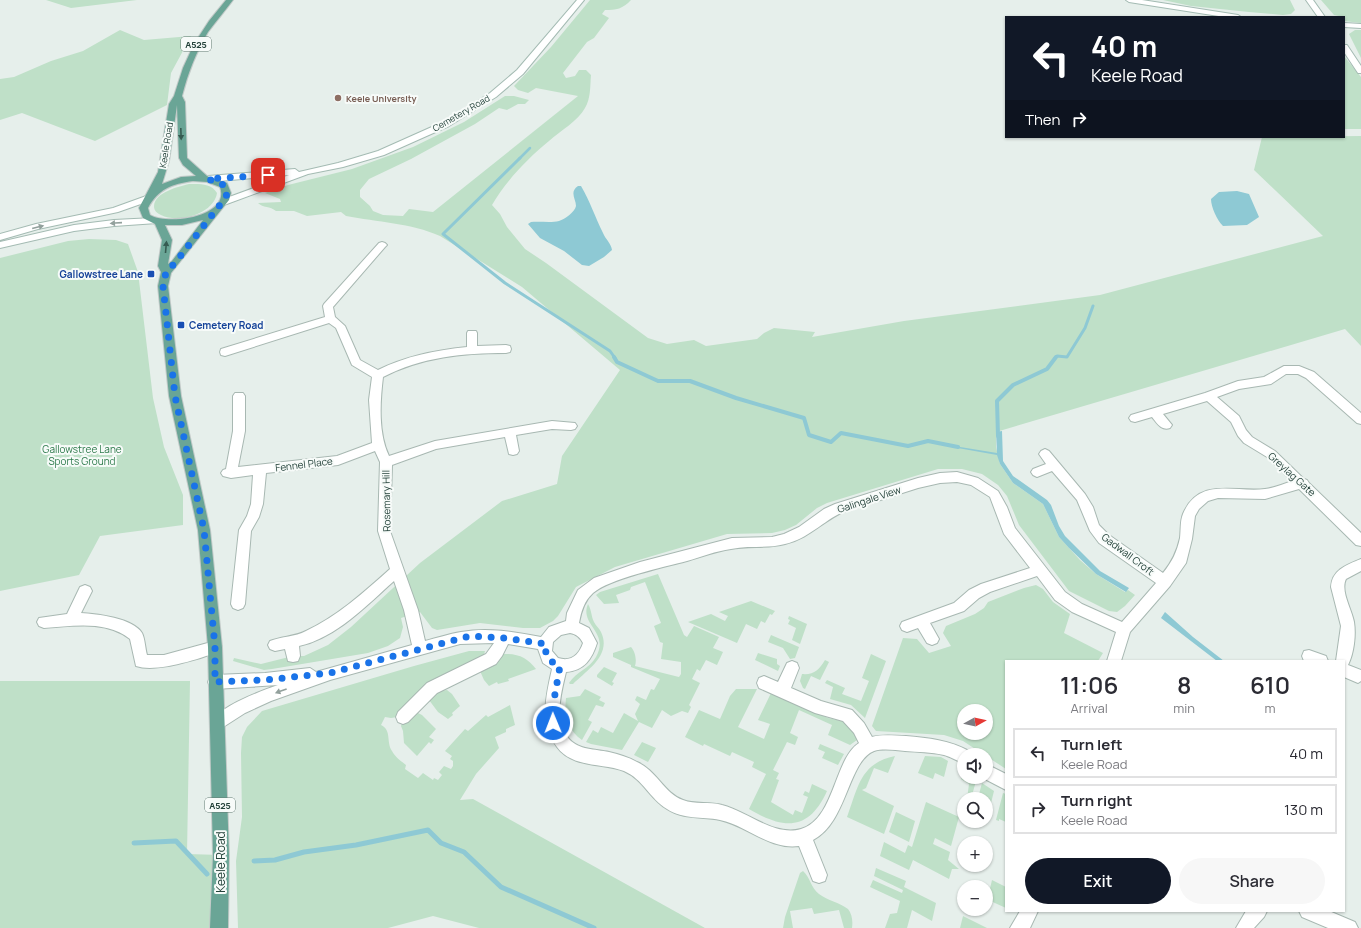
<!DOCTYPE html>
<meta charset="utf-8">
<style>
:root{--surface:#fff;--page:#f7f7f7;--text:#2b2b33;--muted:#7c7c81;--line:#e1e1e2;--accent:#111827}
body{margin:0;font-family:Manrope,sans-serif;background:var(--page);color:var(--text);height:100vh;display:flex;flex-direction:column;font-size:15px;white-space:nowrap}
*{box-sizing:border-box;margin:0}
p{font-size:13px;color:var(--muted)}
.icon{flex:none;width:22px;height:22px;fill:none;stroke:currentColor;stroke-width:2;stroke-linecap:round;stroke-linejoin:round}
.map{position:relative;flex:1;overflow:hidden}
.drawer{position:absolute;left:1005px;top:660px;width:340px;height:252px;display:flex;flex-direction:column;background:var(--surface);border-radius:0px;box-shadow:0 1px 3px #0004}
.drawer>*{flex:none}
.top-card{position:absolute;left:1005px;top:16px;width:340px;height:122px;border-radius:0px;box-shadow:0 1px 3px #0004;background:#111827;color:#fff;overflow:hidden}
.needle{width:26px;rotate:82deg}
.buttons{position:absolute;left:957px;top:704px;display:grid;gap:8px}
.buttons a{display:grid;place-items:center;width:36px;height:36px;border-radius:50%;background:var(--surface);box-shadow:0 1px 3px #0004;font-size:20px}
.pin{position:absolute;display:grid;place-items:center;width:34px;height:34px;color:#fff;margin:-17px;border-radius:8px;box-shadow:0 2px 6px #0006}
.me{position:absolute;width:44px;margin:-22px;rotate:359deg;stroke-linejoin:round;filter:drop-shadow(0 0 3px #0008)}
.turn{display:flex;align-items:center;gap:14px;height:84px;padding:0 20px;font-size:18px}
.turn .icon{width:52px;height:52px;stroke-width:2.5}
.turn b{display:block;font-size:28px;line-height:34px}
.then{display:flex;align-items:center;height:38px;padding:0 20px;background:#0003;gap:8px;font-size:15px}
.eta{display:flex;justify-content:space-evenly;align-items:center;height:68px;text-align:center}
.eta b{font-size:24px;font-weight:600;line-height:28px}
.button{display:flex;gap:8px;margin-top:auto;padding:8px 20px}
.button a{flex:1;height:46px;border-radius:24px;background:var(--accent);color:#fff;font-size:16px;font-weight:600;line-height:46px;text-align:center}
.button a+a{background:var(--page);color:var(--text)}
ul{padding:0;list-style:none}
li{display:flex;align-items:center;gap:12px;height:50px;margin:0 8px 6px;padding:0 12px;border:2px solid var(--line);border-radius:0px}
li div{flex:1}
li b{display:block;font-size:15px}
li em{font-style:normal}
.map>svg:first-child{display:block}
.green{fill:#bfe0c8;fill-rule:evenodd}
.water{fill:#8ec9d4}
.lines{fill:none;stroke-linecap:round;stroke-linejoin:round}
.stream-far3{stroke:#8ec9d4;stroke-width:2.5}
.stream-far2{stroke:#8ec9d4;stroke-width:3}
.stream-far1{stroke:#8ec9d4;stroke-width:4}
.stream{stroke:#8ec9d4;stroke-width:5}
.street-casing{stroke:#a8b8b2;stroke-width:2}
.secondary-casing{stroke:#a4bbb3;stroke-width:2}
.primary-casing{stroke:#c2cac8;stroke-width:2}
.street{fill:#fff;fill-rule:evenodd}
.secondary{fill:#fff;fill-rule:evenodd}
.primary{fill:#6aa596;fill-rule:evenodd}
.oneway{fill:#365b51}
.oneway2{fill:#92a09c}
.route{stroke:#1a73e8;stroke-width:7;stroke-dasharray:0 12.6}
.education-dot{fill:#8d6e63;stroke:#f7fbf9;stroke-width:1.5}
.transit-dot{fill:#1a4fb4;stroke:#f7fbf9;stroke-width:1.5}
.labels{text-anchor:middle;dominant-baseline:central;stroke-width:4;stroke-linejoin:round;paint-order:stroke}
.shield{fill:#f7fbf9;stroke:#637a73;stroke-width:1}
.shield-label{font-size:9px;font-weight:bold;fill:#24423a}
.far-education-label{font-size:9px;font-weight:bold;fill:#785e54;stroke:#f7fbf9;text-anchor:start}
.far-street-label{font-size:9px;fill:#24423a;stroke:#f7fbf9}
.transit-label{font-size:10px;font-weight:bold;fill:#164399;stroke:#f7fbf9;text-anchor:end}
.park-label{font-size:10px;fill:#2d7a4b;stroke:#f7fbf9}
.street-label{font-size:10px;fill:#24423a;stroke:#f7fbf9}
.near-street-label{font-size:12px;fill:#24423a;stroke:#f7fbf9}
</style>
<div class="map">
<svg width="1361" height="928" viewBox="0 0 1361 928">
<rect width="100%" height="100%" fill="#e6efeb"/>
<path class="green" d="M46,0H137L71,8Z
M590,0H631C623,9 616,10 605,10L602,14L609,18L594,38L587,42L563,73L566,78L575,76L579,70H586L591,75C590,86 591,98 585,108C578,121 560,131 549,141C529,157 505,182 492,205L500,214L507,227L525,249L546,263L648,338L667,344L694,340L706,346L757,339L764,333L774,328L815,332L812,337L904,321L1100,295L1323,236L1254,170L1262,137L1361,136V346L1345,329L996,432V447L1000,464L1013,483L1043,504L1059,537L1080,560L1096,574L1125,592L1128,590L1135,595L1125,606L1117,612L1109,611L1069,591L1019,525L1007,496L998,485L982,474L962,469H938L827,503L817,508L796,525L785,530L772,533L727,534L615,567L576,587L558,616L553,621L540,628H523L480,623L437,630L432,628L420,612L401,618L403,627L400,638L388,646L368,653L272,669L264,670L233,661L234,658L261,664L293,656H304L328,645L351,627L420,563L502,501L557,484L562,456L620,370L522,287L440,236C411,223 377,222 346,216L341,212L307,216L294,211H276C270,206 263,208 258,203L281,202L280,199L265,193L288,185L352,169L413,147L464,122L505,96H514L529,100L525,104H518L507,110L499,108L475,124L411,159L369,179L360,190V197L370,206L373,211L383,215L403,216L409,209L433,212L578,96L536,88L528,93L518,90L514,86L551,47Z
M1163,0H1290L1295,10L1291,14L1283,15L1249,12L1191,6Z
M1321,0H1361V23L1344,21V17L1334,15Z
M120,30L144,40L191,36L171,73L167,105L95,141L22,113L0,120V79L14,77L51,61L83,51Z
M1355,30H1361V58L1349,34Z
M1344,56L1361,77V129H1344Z
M189,184C200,184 211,183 217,193C214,214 178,224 161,215C157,213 154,211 154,206C155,192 178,187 189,184Z
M89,239L116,240L128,244L138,272L153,398L164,447L183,495V525L100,536L79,575L0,591V258L68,241Z
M658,574L684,635L687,637L694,626L719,637L713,648L723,652L717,665L706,660L700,671L697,669L692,679L700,683L689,705L691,707L688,713L682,711L671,716L662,710L652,728L639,722L622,750L591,744L586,742L593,730L598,733L601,727L613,733L624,713L638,721L635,714L640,704L635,700L637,696L646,700L651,689L654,690L660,679L631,667V665L613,657V653L631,647C635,651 637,660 635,666L679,677L681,674V662L661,659L663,643L660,642L654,626L661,623L645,582L631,587L630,590L616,595L619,603L604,604L596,595L600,592Z
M1036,585L1043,589L1053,602L1070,614L1064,633L1103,653L1098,661H1006V769L963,741L944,735L876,731L872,726L903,638L917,639L929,653L951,646L943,633L946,626L975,614L984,608L988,602L1024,588ZM964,711H986V733H964Z
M751,601L775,611L772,615L770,614L765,623L761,621L757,629L746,624L737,643L688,622L711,614L725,621L728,616L719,612Z
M588,604C592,611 591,616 594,622C596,626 599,628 601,632C612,655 587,670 573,684H570L569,683C576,672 590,668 596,657C610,632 579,625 588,604Z
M789,616L807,624L800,644L792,640L796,628L788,624L790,620L788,619Z
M771,635L799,647L795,658L790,659L783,648L768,642Z
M469,651H485L483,658L397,717L391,718L385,717L381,725C392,730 386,742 392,751C395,757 401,761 406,765L405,769L418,778L423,773L433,780L434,778L438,780L442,775L439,772L444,766L451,769L453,766V761L450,759L452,756L445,751L465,729L468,731L486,715L488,717L510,705L515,725L506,729V732L495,737L499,748L476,774L460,800L473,799L705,928H479L433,916L388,928H238L236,861L242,817L241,753L242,737L247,727L262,711L414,666Z
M758,653L777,659V664L780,666L778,671L755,660Z
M503,654C518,653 528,658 536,669L508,679L509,681L498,684L497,682L489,686L484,680L480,671L496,662Z
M871,654L886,661L865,718L851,705L830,699L833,687L825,683L827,680L845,688L842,694L861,701L869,681L862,678Z
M825,660L829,662L820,680L811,676L805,689L803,688L800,681L802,674C814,675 819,670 825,660Z
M604,667L617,673L612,682L614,683L612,686L597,677V675Z
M0,681H190L187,854L221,855L219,928H0Z
M585,689L601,697L599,700L605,703L603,707L596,705L588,720L592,722L582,740C567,729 564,716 566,698L580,696Z
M736,689H757L738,727L764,739L770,724L758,720L771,693L828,718L846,722L856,734L857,740L850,745L828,735L832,725L799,710L790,733L798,737L795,745L787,742L773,770L779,773L776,779L779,780L771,802L793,815L795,810L802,813L808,797L803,795L805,791L809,793L812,784L827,791C809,831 784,830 749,809L766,774L752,767L754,762L732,752L730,756L704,744L703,746L685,737L699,710L720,719L730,696Z
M447,690L452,694L460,706L452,713L453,715L448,719L438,712L429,700L439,691Z
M416,712L422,715L436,729L429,737L434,740L431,744L429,742L417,756L404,743L403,731L401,726L402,723Z
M642,742L656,748L648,762L634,755Z
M820,744L844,754L838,765L822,758L825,752L818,749Z
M895,756L888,773L874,768L866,788L862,790L894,806L884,834L847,817C858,788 860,763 895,756Z
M925,756L941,757L948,761L944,777L935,773L933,779L918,773Z
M964,771V777H970L976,781L971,799H967L969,784L961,779Z
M982,783L994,791L991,803L986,801V799L978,798Z
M1003,793L1006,794V822L999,819V821L996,820Z
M926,802L959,817L951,846L935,838L933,844L950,852L948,860L959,869H952L949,879L913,860L909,870L880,856L884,842L905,853L908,845L912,847Z
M896,812L915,821L909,842L889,832Z
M876,868L906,881L904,887L936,903L932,921L912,910L907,928H885L890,914L897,913L900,901L870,887L873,880L902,893L903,890L874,876Z
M803,871C810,877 811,888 819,894C828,901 839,902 848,909C852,914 853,921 852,928H844L839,910L814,914L812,908L790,911L793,928H783L785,917L800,873Z
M992,880L1006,887V908L986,899V896L988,897Z
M963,916L987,928H960Z"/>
<path class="water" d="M578,186H581C590,201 595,217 603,233C606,240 611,243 612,250L604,257L589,266L582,265L564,251L540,238L528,224L531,222C539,221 551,223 559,221C565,219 575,212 576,206C576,199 569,192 578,186Z
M1237,191L1249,194L1259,217L1247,225L1223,226C1217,220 1211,207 1211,199L1219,192Z
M1002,431L1003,461L1013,476L1047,500L1051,505L1059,526L1065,536L1100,571L1129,588L1126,592L1096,574L1069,548L1059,537L1043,504L1013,483L1000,464L997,455L952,447L954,446L997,453L996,432Z
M1165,612L1193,637L1224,661H1217L1161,618Z"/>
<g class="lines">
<path class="stream-far3" d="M519,159L530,148"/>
<path class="stream-far2" d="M520,158L443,234L505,283L610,351L615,358
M1055,358L1057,356L1067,357L1085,328L1093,306"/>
<path class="stream-far1" d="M614,357L617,362L658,381H690L736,398L804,418L809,435L831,442L841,433L908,446L928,441L958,447
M998,436L997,401L1013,385L1047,369L1056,357"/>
<path class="stream" d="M134,843L176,841L207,874
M254,861L275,860L304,852L356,845L428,830L441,843L464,852L501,887L594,928"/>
<g class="street-casing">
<path id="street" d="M382,242L385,243L387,245L385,247L333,307L335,317L345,326L360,360L378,370C406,356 436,350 467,347V333L468,331H476L477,333V346L506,345L510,346L511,349L510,352L506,353C463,353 422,357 383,377C380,402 378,433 389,456L435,441L552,421L575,423L577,426L575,429L571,430L552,429L516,435L519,451L517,454L513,455L509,454L505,437L436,449L392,465L390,531L418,610L425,641C437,638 449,634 461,632C488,627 515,632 541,637L549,627L566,621L567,613L578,590L594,578L640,562L732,538L772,537L784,534L799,527L824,509L835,504L918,478L940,473L957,472L978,478L998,491L1007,507L1015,528L1065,592L1082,604L1122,622L1156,583L1099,543L1090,531L1077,500L1052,471L1037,477L1033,475L1031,472L1033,469L1046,464L1039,454L1041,451L1045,449L1049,451L1085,494L1093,507L1099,525L1109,535L1163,573C1172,562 1177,552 1180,538C1181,530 1180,521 1183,514C1199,476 1235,493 1265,489C1274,488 1283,484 1292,481L1267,457L1244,443L1238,436L1231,422L1207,401L1163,414L1172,425L1170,428C1161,431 1157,423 1152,417L1135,422L1131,421L1129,418L1131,415L1205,393L1238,381L1264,377L1284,366H1299L1314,372L1361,413V424L1357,423L1306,378L1298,374H1286L1271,384L1239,389L1217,397L1239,416L1246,430L1252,437L1275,451L1304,479L1307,480L1309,483L1361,533V546L1356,545L1299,489L1265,499L1218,498L1208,501L1199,509L1195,516L1192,539L1186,563L1170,586L1130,632L1121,661H1107L1116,632L1072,612L1055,600L1037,576L990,592L979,598L964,611L930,623L939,639L937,643L932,645L927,643L918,628L907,632L902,630L900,626L902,622L954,603L969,590L981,584L1030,568L1004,534L990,497L971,485L957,482L940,483L918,488L843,512C823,521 808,539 785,544C767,549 749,545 731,549C716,551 701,557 687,561C664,567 609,579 593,593C584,601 581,612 579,623L589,628L597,643C592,659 584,671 566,672C561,693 553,721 569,739C579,750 595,749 609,752C618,754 628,757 637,762C656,770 665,794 683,800C695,805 709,801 722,805C747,811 774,837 801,829C835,819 834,759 859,743L854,733L843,721L815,713L759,688L757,683L759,678L764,676L778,682L787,663L792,661L797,663L799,668L791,688L821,701L852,710L864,723L872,737C883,734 895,736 906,736C929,738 949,740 969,751L971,755H964V763C957,761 951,757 944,755C931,752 918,752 905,751C895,750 883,748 874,751C848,761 847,823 813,840L827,875L825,881L819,883L813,881L799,846C769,850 748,826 720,820C701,816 684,820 667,809C650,799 643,779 624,771C603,763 572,768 557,747C539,723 546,696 552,669L543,663L538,649L508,644L502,656L496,664L437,693L408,722L403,724L398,722L396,717L398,712L427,683L486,654L494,643L460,644L330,680L271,701L245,713L217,731L212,729L210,724C217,707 261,691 278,685L215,689L210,687L208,682L210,677L215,675L265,673L310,668L316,672L412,645L404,610L394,581C367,605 336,638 299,646L300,656L298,661L293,662L288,661L285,649L275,651L270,649L268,645L270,641C282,636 295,637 306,631C339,615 363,593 390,569L378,531L380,462L375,451L338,465L266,473L263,504L259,517L251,531L245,604L243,608L238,610L233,608L231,604L239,530L247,516L251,504L253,475L231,478L223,476L221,473L223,470L226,469L233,431V396L235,393H243L245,396V431L238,467L337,456L372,443L369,400L372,377L352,365L336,328L329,323L225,356L221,355L220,352L221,349L325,317L323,306L324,304L379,243ZM570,633C576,634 580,637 583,643C579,655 571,662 558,658L552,651L553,642L561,635Z
M1361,559V571L1346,579C1340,591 1352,610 1354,622C1356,635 1354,653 1348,665L1361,670V681L1358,683L1344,677V661H1336L1341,626L1331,587C1332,570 1346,565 1361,559Z
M85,585L90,587L92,591L81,613C97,614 133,618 142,633C145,639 145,648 147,655H164L215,641L220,643L222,647L220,651C200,659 156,673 136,666L130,639C106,620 73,626 44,628L39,626L37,622L39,618L67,614L80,587Z
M1309,650L1326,656L1328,661H1304L1302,656L1304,651Z
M986,764L1006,774V790L981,777H986Z
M1020,911H1038L1030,928H1010Z
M1246,911H1267L1264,917L1254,928H1236Z
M1299,911H1329L1355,922L1358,928H1328L1302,917Z"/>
</g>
<g class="secondary-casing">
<path id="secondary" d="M577,0H584L523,74L496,97L449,126L384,155L343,167L308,174L224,205L221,204L219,202L221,200L289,175L208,182L204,179L208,176L295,169L299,172L338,163L378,151L443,122L467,108L490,93L517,70Z
M1126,0H1142L1238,15L1241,17H1225L1129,2Z
M1306,0H1313L1325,17H1318Z
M1344,23L1361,24V28L1344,27Z
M1344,45H1347L1361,66V73H1358L1344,52Z
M149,195L152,196L154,198L152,200L118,212L38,229L0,240V234L36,224L113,208Z
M154,218L157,219L159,221L157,223L114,226L74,231L0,248V242L74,225L114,220Z"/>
</g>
<g class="primary-casing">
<path id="primary" d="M226,0H233C225,11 216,21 208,32C196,52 188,73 182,96L185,102L187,158L207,176L227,183L231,193L229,200L171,273L168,286L181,396L210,530L222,647L229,855L228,928H210L213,855L208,647L198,530L169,396L158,286L161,272L158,266L162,240L155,224L143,218L139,208L158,172L169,104L174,96L183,68L194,44L209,21ZM177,105L179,158L183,165L196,176L181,177L162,184L169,161ZM193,181L207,182L220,187C231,216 169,226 150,215L148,208C158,189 172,184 193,181ZM203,220L172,261L168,264L172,240L165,225H182Z"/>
</g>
<use href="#street" class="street"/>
<use href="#secondary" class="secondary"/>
<use href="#primary" class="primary"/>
</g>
<defs><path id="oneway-solid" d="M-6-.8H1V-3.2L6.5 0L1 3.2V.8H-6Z"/></defs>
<g class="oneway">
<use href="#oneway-solid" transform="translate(181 134) rotate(88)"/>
<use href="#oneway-solid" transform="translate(166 247) rotate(-85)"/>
</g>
<g class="oneway2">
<use href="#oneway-solid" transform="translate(116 223) rotate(176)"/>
<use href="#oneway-solid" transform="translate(38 227) rotate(-14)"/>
<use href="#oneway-solid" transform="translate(281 691) rotate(160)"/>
</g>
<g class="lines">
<path class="route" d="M268,175L208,179L224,185L227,193L226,197L175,263L166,272L163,286L175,396L204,530L215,647V682L265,680L330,673L470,636L504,638L546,644C544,655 549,662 560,666L552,711L553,723"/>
</g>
<circle class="education-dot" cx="338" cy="98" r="4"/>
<g class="transit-dot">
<rect x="147" y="270" width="8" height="8" rx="2"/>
<rect x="177" y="321" width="8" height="8" rx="2"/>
</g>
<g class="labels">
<g class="shield">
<rect x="181" y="37" width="30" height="14" rx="3"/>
<rect x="205" y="798" width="30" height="14" rx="3"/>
</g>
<g class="shield-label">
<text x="196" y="44">A525</text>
<text x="220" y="805">A525</text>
</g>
<g class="far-education-label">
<text x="346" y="98">Keele University</text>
</g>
<g class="far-street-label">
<text transform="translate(461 113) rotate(-30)">Cemetery Road</text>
<text transform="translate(166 145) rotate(-81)">Keele Road</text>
</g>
<g class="transit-label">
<text x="143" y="274">Gallowstree Lane</text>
<text x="189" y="325" text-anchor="start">Cemetery Road</text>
</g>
<g class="park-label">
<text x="82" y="449">Gallowstree Lane<tspan x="82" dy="12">Sports Ground</tspan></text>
</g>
<g class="street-label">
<text transform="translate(304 464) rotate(-7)">Fennel Place</text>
<text transform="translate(1292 474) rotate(42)">Greylag Gate</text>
<text transform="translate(869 499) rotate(-18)">Galingale View</text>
<text transform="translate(386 501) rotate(-91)">Rosemary Hill</text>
<text transform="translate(1128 554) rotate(37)">Gadwall Croft</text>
</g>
<g class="near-street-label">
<text transform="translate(220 862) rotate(-90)">Keele Road</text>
</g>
</g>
</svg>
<div class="buttons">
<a><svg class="needle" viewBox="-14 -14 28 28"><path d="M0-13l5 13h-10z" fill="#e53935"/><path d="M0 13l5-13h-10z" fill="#7c7c81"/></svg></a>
<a><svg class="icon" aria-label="sound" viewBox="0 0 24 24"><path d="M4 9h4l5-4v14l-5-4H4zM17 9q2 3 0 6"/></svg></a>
<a><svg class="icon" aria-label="search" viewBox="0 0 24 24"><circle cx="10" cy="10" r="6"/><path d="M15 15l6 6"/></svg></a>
<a>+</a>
<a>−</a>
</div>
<div class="pin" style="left:268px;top:175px;background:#d93025"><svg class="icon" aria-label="arrive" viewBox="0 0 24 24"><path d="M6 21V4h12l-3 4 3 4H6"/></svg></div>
<svg class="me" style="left:553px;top:723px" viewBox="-20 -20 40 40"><circle r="17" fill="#1a73e8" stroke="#fff" stroke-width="3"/><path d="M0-11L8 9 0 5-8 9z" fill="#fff"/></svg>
<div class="top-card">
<div class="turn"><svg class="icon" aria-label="left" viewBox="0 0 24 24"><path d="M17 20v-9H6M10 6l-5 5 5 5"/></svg><div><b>40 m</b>Keele Road</div></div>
<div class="then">Then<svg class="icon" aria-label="right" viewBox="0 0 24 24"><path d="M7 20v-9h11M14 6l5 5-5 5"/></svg></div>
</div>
<section class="drawer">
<div class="eta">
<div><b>11:06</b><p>Arrival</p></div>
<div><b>8</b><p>min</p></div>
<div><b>610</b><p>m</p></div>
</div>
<ul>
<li><svg class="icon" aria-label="left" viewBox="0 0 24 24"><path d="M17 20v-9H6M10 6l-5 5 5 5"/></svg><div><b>Turn left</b><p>Keele Road</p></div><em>40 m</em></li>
<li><svg class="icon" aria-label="right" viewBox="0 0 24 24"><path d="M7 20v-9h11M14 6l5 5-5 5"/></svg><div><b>Turn right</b><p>Keele Road</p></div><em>130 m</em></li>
</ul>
<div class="button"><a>Exit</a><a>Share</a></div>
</section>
</div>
